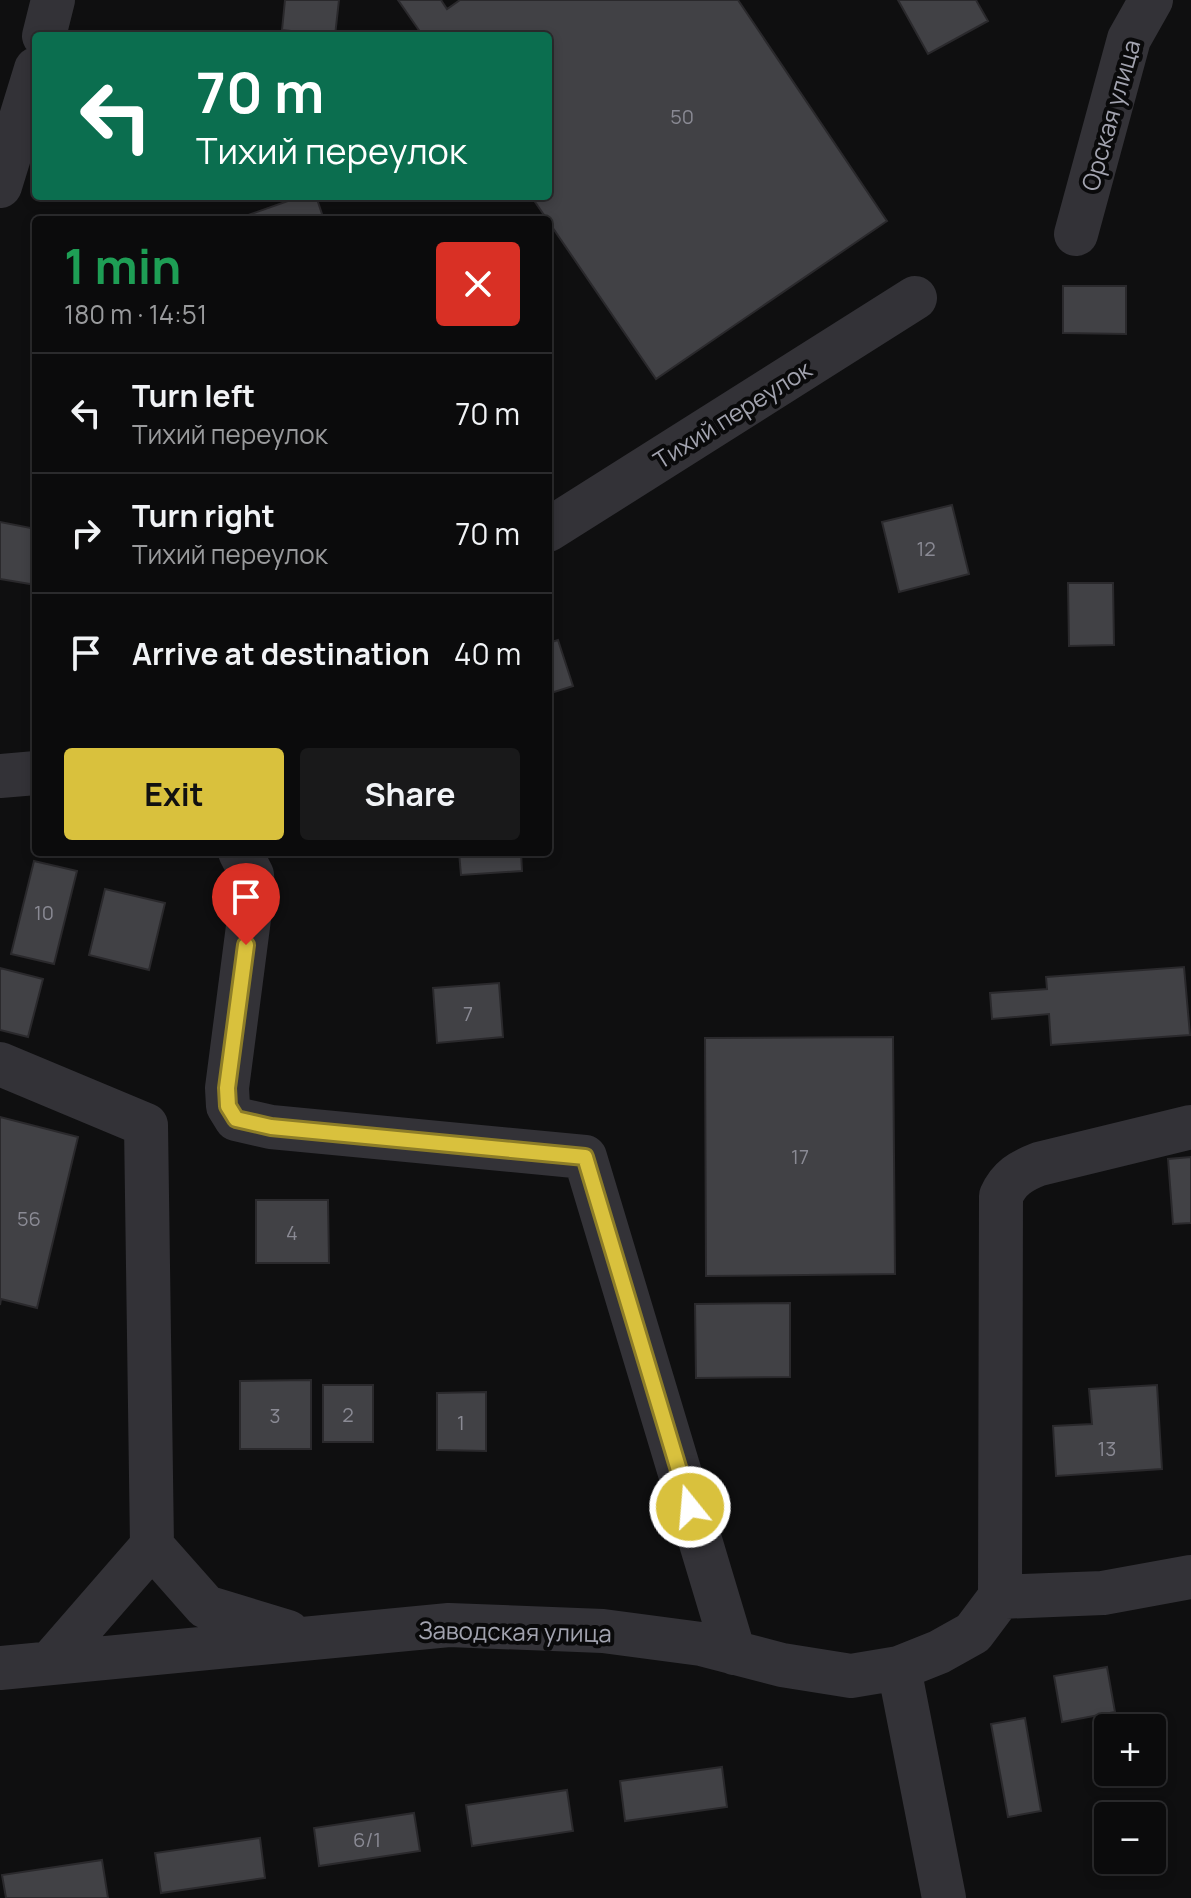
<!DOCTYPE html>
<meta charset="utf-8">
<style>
:root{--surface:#0b0b0c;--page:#19191a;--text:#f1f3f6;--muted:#9a9b9d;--line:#2b2b2d;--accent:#d9c13d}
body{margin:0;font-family:Manrope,sans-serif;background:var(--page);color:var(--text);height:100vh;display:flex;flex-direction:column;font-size:30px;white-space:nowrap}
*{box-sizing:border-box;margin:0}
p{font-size:26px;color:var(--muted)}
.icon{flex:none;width:44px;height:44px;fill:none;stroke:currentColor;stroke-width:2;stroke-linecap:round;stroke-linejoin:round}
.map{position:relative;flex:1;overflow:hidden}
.sheet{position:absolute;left:32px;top:216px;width:520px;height:640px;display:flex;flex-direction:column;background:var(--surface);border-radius:8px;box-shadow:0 4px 12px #0003,0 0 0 2px var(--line)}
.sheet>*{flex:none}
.guide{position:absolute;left:32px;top:32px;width:520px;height:168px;border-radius:8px;box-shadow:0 4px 12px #0003,0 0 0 2px var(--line);background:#0b6e4f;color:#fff;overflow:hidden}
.buttons{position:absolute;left:1094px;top:1714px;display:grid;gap:16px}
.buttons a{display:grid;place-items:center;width:72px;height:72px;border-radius:8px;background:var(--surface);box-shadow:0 4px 12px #0003,0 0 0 2px var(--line);font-size:40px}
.pin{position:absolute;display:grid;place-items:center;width:68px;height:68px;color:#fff;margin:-82px -34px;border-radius:50% 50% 50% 0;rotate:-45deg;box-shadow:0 0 8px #0007}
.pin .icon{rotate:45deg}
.me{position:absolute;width:88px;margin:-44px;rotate:343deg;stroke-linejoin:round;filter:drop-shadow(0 0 6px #0008)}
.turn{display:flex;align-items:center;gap:28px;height:168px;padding:0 32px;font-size:36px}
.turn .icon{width:104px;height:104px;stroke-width:2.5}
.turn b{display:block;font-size:56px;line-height:68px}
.round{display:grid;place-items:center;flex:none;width:84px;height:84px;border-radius:8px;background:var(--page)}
.headline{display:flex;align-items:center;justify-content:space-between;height:136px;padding:0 32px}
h1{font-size:48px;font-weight:700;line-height:60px;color:#1e9e55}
.action{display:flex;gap:16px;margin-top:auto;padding:16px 32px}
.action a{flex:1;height:92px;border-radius:8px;background:var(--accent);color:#111;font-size:32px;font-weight:700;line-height:92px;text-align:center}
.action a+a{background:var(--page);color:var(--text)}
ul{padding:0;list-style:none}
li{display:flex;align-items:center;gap:24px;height:120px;padding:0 32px;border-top:2px solid var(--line)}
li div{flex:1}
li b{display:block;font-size:30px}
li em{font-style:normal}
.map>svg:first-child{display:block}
.building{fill:#414145;stroke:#2a292c;stroke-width:2}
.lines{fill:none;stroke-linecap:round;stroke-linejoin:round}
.minor{stroke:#333237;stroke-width:44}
.route-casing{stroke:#8d7d28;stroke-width:20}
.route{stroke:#d9c13d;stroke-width:14}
.labels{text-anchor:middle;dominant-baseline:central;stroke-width:8;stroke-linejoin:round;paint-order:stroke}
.number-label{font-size:20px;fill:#8a8a94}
.street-label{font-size:24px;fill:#a2a3af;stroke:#0a0a0b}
</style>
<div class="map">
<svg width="1191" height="1898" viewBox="0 0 1191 1898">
<rect width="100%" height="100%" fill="#0f0f10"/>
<path class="building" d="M285,0H339L335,36L282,30Z
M398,0H441L447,9L460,0H738L887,221L656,379L531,196H548V36H423Z
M898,0H976L988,21L928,54Z
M302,196H316L324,220H234Z
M1063,286H1126V334L1063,333Z
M952,505L969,574L899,592L882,522Z
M0,522L36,529V585L0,579Z
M1068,583H1113L1114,645L1069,646Z
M558,640L573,686L548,694V643Z
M459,852H521L522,871L461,875Z
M34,861L77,871L54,964L11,954Z
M105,889L165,903L149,970L89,955Z
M1184,967L1190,1035L1051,1045L1049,1014L992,1019L990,993L1047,989L1046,977Z
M0,968L43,979L28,1037L0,1030Z
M499,983L503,1037L437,1043L433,988Z
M893,1037L895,1274L706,1276L705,1038Z
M0,1117L78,1137L37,1308L1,1299L0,1305Z
M1191,1157V1223L1173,1224L1168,1159Z
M256,1200H328L329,1263H256Z
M790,1303V1377L696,1378L695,1304Z
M311,1380V1449H240V1381Z
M323,1385H373V1442H323Z
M1157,1385L1162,1469L1056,1476L1053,1426L1092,1424L1089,1389Z
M486,1392V1451L437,1450V1393Z
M1107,1667L1115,1712L1062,1722L1054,1676Z
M1025,1718L1041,1811L1008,1817L991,1724Z
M722,1767L727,1807L625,1821L620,1781Z
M567,1790L573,1831L472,1846L466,1805Z
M414,1813L420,1851L319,1866L314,1828Z
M260,1838L265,1878L161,1893L155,1853Z
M102,1860L108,1898H6L2,1875Z"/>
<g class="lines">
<path class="minor" d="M44,36L53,0
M0,186L36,69
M1076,234L1129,39L1151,0
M548,530L915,298
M0,776L36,773
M240,852L252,875L253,888L227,1088L228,1106L236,1119L271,1127L585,1157L734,1653
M0,1064L146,1125L152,1546
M1000,1597L1001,1196C1009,1178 1021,1171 1039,1164L1191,1127
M51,1662L152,1546L206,1607L288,1632
M0,1668L449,1625L603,1631L701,1644L782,1665L851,1676L899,1668L939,1652L973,1633L1000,1597L1103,1593L1191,1577
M899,1668L944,1898"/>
</g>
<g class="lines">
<g class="route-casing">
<path id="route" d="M246,945L227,1088L228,1106L236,1119L271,1127L585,1157L690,1507"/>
</g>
<use href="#route" class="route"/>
</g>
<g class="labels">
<g class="number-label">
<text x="682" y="116">50</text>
<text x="926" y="548">12</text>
<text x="44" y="912">10</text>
<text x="468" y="1013">7</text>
<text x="800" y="1156">17</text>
<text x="29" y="1218">56</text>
<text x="292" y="1232">4</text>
<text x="348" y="1414">2</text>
<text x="275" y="1415">3</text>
<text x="461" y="1422">1</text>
<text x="1107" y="1448">13</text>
<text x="367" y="1839">6/1</text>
</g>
<g class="street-label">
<text transform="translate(1110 115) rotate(-74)">Орская улица</text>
<text transform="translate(732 414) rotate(-32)">Тихий переулок</text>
<text transform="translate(515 1631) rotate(1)">Заводская улица</text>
</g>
</g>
</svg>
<div class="buttons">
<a>+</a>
<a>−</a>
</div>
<div class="pin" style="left:246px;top:945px;background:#d93025"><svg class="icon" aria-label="arrive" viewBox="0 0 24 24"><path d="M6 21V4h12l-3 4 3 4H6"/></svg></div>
<svg class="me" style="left:690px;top:1507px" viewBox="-20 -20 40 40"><circle r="17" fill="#d9c13d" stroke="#fff" stroke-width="3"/><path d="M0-11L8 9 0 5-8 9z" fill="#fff"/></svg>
<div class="guide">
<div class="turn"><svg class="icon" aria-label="left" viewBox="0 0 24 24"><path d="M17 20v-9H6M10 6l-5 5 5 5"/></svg><div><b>70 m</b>Тихий переулок</div></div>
</div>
<section class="sheet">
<div class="headline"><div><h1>1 min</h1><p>180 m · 14:51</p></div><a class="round" style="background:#d93025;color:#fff"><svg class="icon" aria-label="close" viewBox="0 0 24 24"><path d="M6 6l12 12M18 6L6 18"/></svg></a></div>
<ul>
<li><svg class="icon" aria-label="left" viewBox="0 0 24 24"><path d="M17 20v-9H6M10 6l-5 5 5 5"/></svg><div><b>Turn left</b><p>Тихий переулок</p></div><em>70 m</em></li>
<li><svg class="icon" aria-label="right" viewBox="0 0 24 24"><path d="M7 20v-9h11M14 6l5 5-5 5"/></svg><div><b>Turn right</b><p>Тихий переулок</p></div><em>70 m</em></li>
<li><svg class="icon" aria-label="arrive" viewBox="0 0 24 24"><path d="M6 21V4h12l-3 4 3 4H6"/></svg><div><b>Arrive at destination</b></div><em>40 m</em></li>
</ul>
<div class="action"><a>Exit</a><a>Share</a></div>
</section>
</div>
